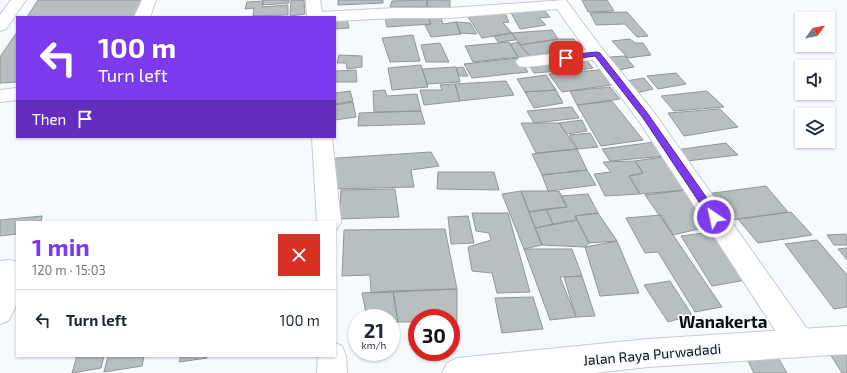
<!DOCTYPE html>
<meta charset="utf-8">
<style>
:root{--surface:#fff;--page:#f2f2f3;--text:#1f2937;--muted:#747a83;--line:#e0e1e3;--accent:#7c3aed}
body{margin:0;font-family:"Exo 2",sans-serif;background:var(--page);color:var(--text);height:100vh;display:flex;flex-direction:column;font-size:15px;white-space:nowrap}
*{box-sizing:border-box;margin:0}
p{font-size:13px;color:var(--muted)}
.icon{flex:none;width:22px;height:22px;fill:none;stroke:currentColor;stroke-width:2;stroke-linecap:round;stroke-linejoin:round}
.map{position:relative;flex:1;overflow:hidden}
.drawer{position:absolute;left:16px;top:221px;width:320px;height:136px;display:flex;flex-direction:column;background:var(--surface);border-radius:0px;box-shadow:0 1px 3px #0004}
.drawer>*{flex:none}
.hud{position:absolute;left:16px;top:16px;width:320px;height:122px;border-radius:0px;box-shadow:0 1px 3px #0004;background:#7c3aed;color:#fff;overflow:hidden}
.needle{width:26px;rotate:57deg}
.tools{position:absolute;left:795px;top:12px;display:grid;gap:8px}
.tools a{display:grid;place-items:center;width:40px;height:40px;border-radius:0px;background:var(--surface);box-shadow:0 1px 3px #0004;font-size:20px}
.speed{position:absolute;left:348px;top:309px;display:flex;gap:8px;font-size:20px;font-weight:700;text-align:center}
.speed>*{display:grid;place-content:center;width:52px;height:52px;border-radius:50%;background:var(--surface);box-shadow:0 1px 3px #0004;line-height:1}
.speed small{font-size:10px;font-weight:400}
.speed .limit{border:6px solid #d22;background:#fff;color:#111}
.pin{position:absolute;display:grid;place-items:center;width:34px;height:34px;color:#fff;margin:-17px;border-radius:8px;box-shadow:0 2px 6px #0006}
.me{position:absolute;width:44px;margin:-22px;rotate:326deg;stroke-linejoin:round;filter:drop-shadow(0 0 3px #0008)}
.turn{display:flex;align-items:center;gap:14px;height:84px;padding:0 16px;font-size:18px}
.turn .icon{width:52px;height:52px;stroke-width:2.5}
.turn b{display:block;font-size:28px;line-height:34px}
.then{display:flex;align-items:center;height:38px;padding:0 16px;background:#0003;gap:8px;font-size:15px}
.round{display:grid;place-items:center;flex:none;width:42px;height:42px;border-radius:0px;background:var(--page)}
.overview{display:flex;align-items:center;justify-content:space-between;height:68px;padding:0 16px}
h1{font-size:24px;font-weight:700;line-height:30px;color:var(--accent)}
ul{padding:0;list-style:none}
li{display:flex;align-items:center;gap:12px;height:60px;padding:0 16px;border-top:1px solid var(--line)}
li div{flex:1}
li b{display:block;font-size:15px}
li em{font-style:normal}
.map>svg:first-child{display:block}
.building{fill:#b8bfc1;stroke:#909698}
.lines{fill:none;stroke-linecap:round;stroke-linejoin:round}
.minor-casing{stroke:#c7cbd0;stroke-width:2}
.major-casing{stroke:#c7cbd0;stroke-width:2}
.minor{fill:#fff;fill-rule:evenodd}
.major{fill:#fff;fill-rule:evenodd}
.route{fill:#7c3aed;stroke:#51269a}
.labels{text-anchor:middle;dominant-baseline:central;stroke-width:3.5;stroke-linejoin:round;paint-order:stroke}
.near-street-label{font-size:14px;fill:#0d0e0f;stroke:#f6faff}
.near-quarter-label{font-size:17px;font-weight:bold;fill:#0d0e0f;stroke:#f6faff}
</style>
<div class="map">
<svg width="847" height="373" viewBox="0 0 847 373">
<rect width="100%" height="100%" fill="#f6faff"/>
<path class="building" d="M38,0H142L135,17H27Z
M263,0H289V3L263,5Z
M291,0H304L305,14L290,16Z
M338,0H383V3L338,5Z
M427,0V7H390L392,1Z
M427,0H450V8L427,7Z
M582,0H607L614,11L588,12Z
M263,1L262,7L288,5V15L253,16L254,8L245,9L247,2Z
M543,9L550,17L539,18L546,25L520,29L510,11Z
M627,12L648,36L637,37L625,24L596,25L590,13Z
M384,13L427,14L431,24L387,27Z
M505,13L509,22L503,23L512,33L482,38L468,17Z
M440,15L443,24L456,22L461,34L431,37L425,25L431,24L428,16Z
M335,20H347L349,28L335,29Z
M456,22L470,23L477,34L460,33Z
M552,30L558,39L520,45L512,33Z
M17,32V82L0,83V57Z
M512,33L516,40L498,42L494,36Z
M413,35L420,61L390,62L382,38Z
M558,39H574L582,48L530,56L520,45Z
M630,39L635,43H643L651,55L628,58L612,41Z
M509,42L518,57L473,62L465,46Z
M519,42L520,45L530,56L518,57L510,44Z
M440,43L449,62H426L421,45Z
M339,55L362,56V67L347,69L346,63H337Z
M625,56L634,67L619,70L610,57Z
M584,57L593,68L573,71L564,59Z
M519,58L528,72L472,78L464,64Z
M551,61L559,71L534,73L528,63Z
M554,62H564L568,70L559,71Z
M421,65L428,87L392,90L388,68Z
M456,67L460,82L427,84L422,69Z
M463,67L468,76H459L456,68Z
M356,70L357,82H335V71Z
M600,70L611,85L562,92L549,74Z
M676,73L686,84L658,89L647,76Z
M546,75L556,90L525,92L517,79Z
M644,78L653,89L636,93L626,81Z
M506,81L514,95L460,101L455,84Z
M455,84L460,101L424,105L420,90H442L440,85Z
M610,87L620,99L577,105L570,91Z
M385,90L387,96L417,94L421,111L374,112L373,91Z
M556,90L563,103L534,108L525,92Z
M350,91L353,101L335,104V93Z
M707,91L724,107L674,111L661,96Z
M612,101L643,140L601,146L577,105Z
M353,102L356,117L335,120V105Z
M572,107L579,118L534,123L527,111Z
M720,109L738,127L684,136L668,113Z
M421,111L425,124L358,126L359,113Z
M582,120L587,131L567,134L559,123Z
M521,123H559L577,149L536,153Z
M590,133L598,147L578,149L569,135Z
M655,142L665,156L610,161L602,149Z
M726,143L738,155L687,161L676,150Z
M577,149L587,170L542,175L532,154Z
M431,152L439,166L411,170L414,187L334,189L330,160L337,158Z
M663,157L686,190L640,194L629,176L643,173L635,161Z
M635,161L643,173L629,176L640,194L605,196L594,174L611,172L603,162Z
M587,170L596,185L548,191L542,175Z
M438,172H494L499,190L437,189Z
M766,186L788,212L725,221L706,194Z
M395,189L399,217L339,219L341,190Z
M686,190L711,226L673,235L645,195Z
M521,191L542,245L524,249L502,194Z
M521,191H559L567,207L529,212Z
M588,194L598,213L575,216L577,220L553,224L546,209L567,207L561,196Z
M546,209L553,224L535,228L529,212Z
M791,212L812,235L758,243L738,219Z
M472,213H508L530,292L497,293L492,273L472,271L468,247L491,240L489,233L476,231Z
M598,213L617,241L589,243L575,216Z
M661,215L673,235L722,307L695,312L658,252L645,253L626,218Z
M42,216L41,222H17V234L0,236V220Z
M468,216L474,243L451,244L448,217Z
M577,220L589,243L585,247L542,245L535,228Z
M445,229L457,289L371,293L370,275L342,276L344,230Z
M711,232L746,280L712,286L681,236Z
M846,234L847,245H834L827,235Z
M817,240L847,275V307L834,309L785,244Z
M617,241L639,293L600,296L585,247Z
M847,248V260L838,249Z
M524,249H572L582,276L560,277L576,317L550,320Z
M582,276L595,316L576,317L564,277Z
M670,281L692,315L668,322L644,285Z
M457,289V322H451V318H417V322H398L393,291Z
M393,291L398,322L391,324V318H367L362,293Z
M533,297L543,329L502,333L495,298Z
M847,353V373H842L830,354Z
M776,354L787,373H754L746,357Z
M77,356H104L101,368L72,373Z
M108,356H144L142,366L104,372Z
M181,356H207V358L179,362Z"/>
<g class="lines">
<g class="minor-casing">
<path id="minor" d="M11,0H26L6,29L0,31V15Z
M142,0H156L150,17H134Z
M306,0H320L322,12L395,8H449L566,0L603,50L653,111L810,333L814,343L810,353L800,357L790,353L639,121L593,60L525,67L519,66L516,62L519,58L525,57L586,50L557,9L449,18H395L335,21V17H307Z
M17,88V100L0,102V90Z
M312,137H332L341,222L337,229L335,230V222H317Z
M10,260L17,262V304L9,320L0,324V261Z
M335,343L342,346L346,356L347,373H317L318,356H335Z"/>
</g>
<g class="major-casing">
<path id="major" d="M847,326V354L648,367L594,373H442L447,363L457,358L648,339Z"/>
</g>
<use href="#minor" class="minor"/>
<use href="#major" class="major"/>
</g>
<path class="route" d="M597,52L600,53L648,114L718,214L719,217L718,220H711L643,118L595,56L566,60L563,58L566,55Z"/>
<g class="labels">
<g class="near-street-label">
<text transform="translate(652 354) rotate(-5)">Jalan Raya Purwadadi</text>
</g>
<g class="near-quarter-label">
<text x="723" y="321">Wanakerta</text>
</g>
</g>
</svg>
<div class="tools">
<a><svg class="needle" viewBox="-14 -14 28 28"><path d="M0-13l5 13h-10z" fill="#e53935"/><path d="M0 13l5-13h-10z" fill="#747a83"/></svg></a>
<a><svg class="icon" aria-label="sound" viewBox="0 0 24 24"><path d="M4 9h4l5-4v14l-5-4H4zM17 9q2 3 0 6"/></svg></a>
<a><svg class="icon" aria-label="layers" viewBox="0 0 24 24"><path d="M12 4l9 5-9 5-9-5zM3 14l9 5 9-5"/></svg></a>
</div>
<div class="speed"><div>21<small>km/h</small></div><div class="limit">30</div></div>
<div class="pin" style="left:566px;top:58px;background:#d93025"><svg class="icon" aria-label="arrive" viewBox="0 0 24 24"><path d="M6 21V4h12l-3 4 3 4H6"/></svg></div>
<svg class="me" style="left:714px;top:217px" viewBox="-20 -20 40 40"><circle r="17" fill="#7c3aed" stroke="#fff" stroke-width="3"/><path d="M0-11L8 9 0 5-8 9z" fill="#fff"/></svg>
<div class="hud">
<div class="turn"><svg class="icon" aria-label="left" viewBox="0 0 24 24"><path d="M17 20v-9H6M10 6l-5 5 5 5"/></svg><div><b>100 m</b>Turn left</div></div>
<div class="then">Then<svg class="icon" aria-label="arrive" viewBox="0 0 24 24"><path d="M6 21V4h12l-3 4 3 4H6"/></svg></div>
</div>
<section class="drawer">
<div class="overview"><div><h1>1 min</h1><p>120 m · 15:03</p></div><a class="round" style="background:#d93025;color:#fff"><svg class="icon" aria-label="close" viewBox="0 0 24 24"><path d="M6 6l12 12M18 6L6 18"/></svg></a></div>
<ul>
<li><svg class="icon" aria-label="left" viewBox="0 0 24 24"><path d="M17 20v-9H6M10 6l-5 5 5 5"/></svg><div><b>Turn left</b></div><em>100 m</em></li>
</ul>
</section>
</div>
